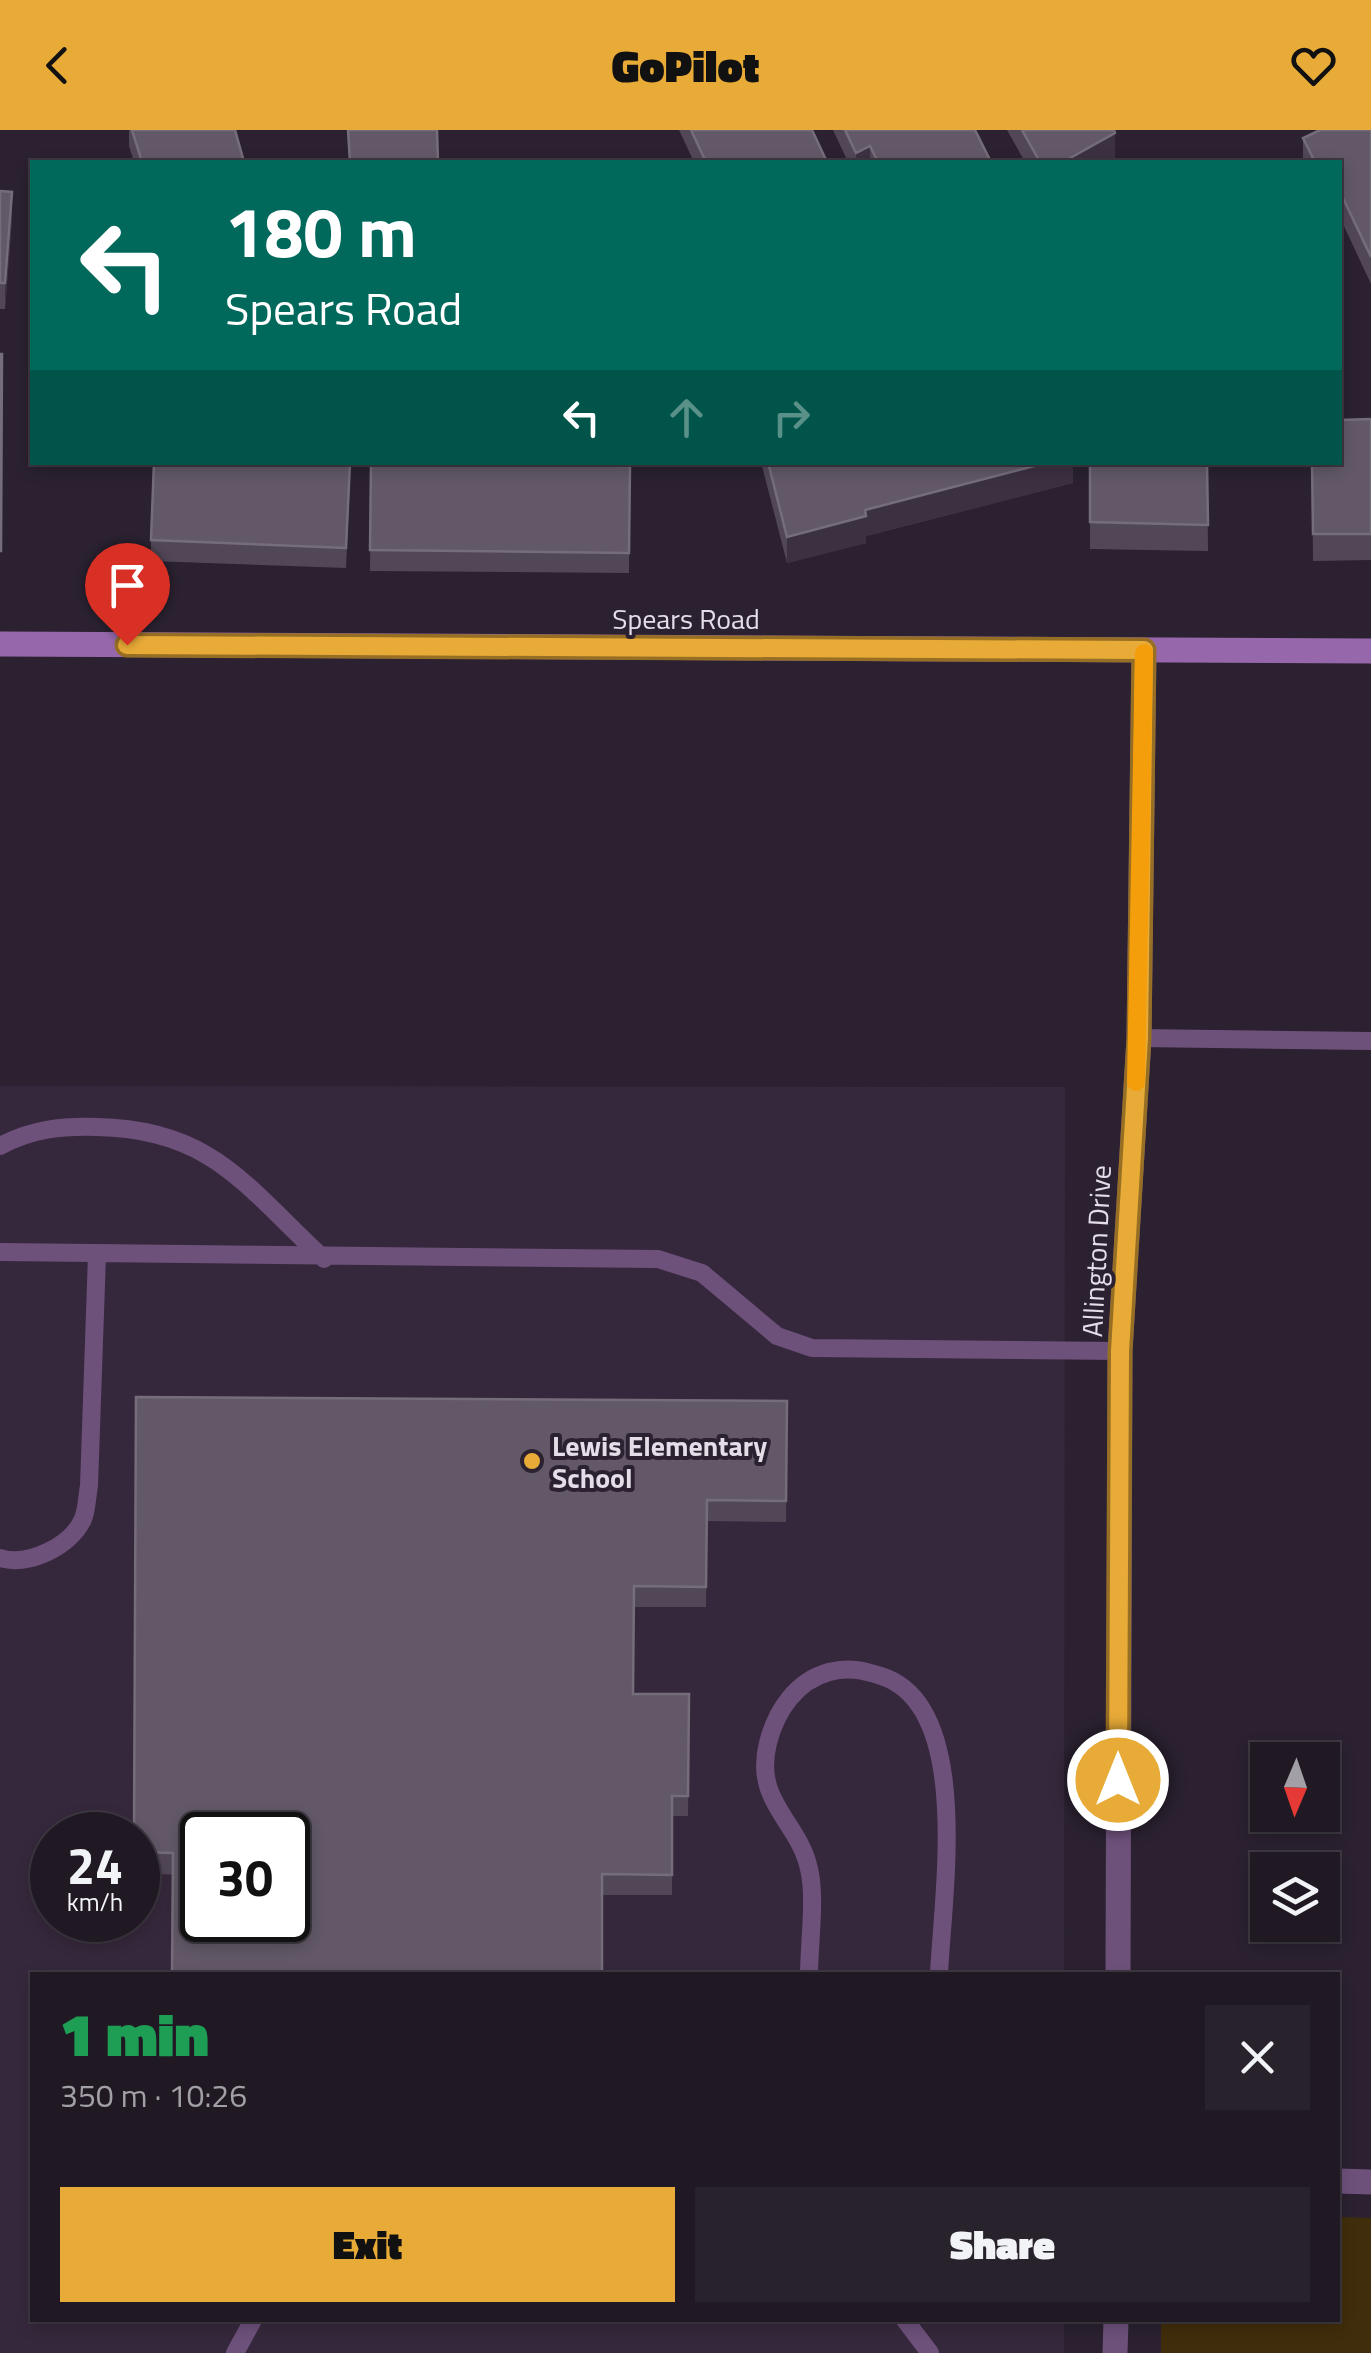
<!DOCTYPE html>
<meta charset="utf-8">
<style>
:root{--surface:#201924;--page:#28222c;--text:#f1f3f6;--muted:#a2a0a6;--line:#3d3841;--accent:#e8ab37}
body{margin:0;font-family:"Titillium Web",sans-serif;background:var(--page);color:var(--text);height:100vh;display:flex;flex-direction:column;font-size:38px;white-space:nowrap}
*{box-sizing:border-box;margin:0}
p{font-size:32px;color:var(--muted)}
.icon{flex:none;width:55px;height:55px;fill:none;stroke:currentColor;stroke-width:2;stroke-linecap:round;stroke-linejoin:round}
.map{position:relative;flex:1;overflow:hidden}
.drawer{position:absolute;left:30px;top:1842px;width:1310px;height:350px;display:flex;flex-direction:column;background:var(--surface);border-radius:0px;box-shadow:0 5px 15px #0003,0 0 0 2px var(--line)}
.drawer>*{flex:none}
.banner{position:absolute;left:30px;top:30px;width:1312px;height:305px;border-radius:0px;box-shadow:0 5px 15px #0003,0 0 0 2px var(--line);background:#00695c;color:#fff;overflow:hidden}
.needle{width:65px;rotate:182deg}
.tools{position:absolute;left:1250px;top:1612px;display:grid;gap:20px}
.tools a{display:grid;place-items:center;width:90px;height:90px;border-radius:0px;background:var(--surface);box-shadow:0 5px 15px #0003,0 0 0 2px var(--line);font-size:50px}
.speed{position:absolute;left:30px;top:1682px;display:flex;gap:20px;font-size:50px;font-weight:700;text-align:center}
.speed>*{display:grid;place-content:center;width:130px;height:130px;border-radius:50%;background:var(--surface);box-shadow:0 5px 15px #0003,0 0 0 2px var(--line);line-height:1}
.speed small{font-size:25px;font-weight:400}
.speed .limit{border:5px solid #111;border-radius:15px;background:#fff;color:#111}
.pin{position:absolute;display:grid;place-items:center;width:85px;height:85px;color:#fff;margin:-102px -42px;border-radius:50% 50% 50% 0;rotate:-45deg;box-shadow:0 0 10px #0007}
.pin .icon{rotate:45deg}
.me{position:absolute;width:110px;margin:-55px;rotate:0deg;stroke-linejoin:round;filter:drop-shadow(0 0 8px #0008)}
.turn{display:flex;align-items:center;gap:35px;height:210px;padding:0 30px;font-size:45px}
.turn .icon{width:130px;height:130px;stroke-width:2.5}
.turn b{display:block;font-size:70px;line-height:85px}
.lanes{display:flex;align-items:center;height:95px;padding:0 30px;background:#0003;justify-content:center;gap:50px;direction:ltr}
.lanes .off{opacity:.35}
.round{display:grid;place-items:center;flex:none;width:105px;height:105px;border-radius:0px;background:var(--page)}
.headline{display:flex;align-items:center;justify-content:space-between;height:170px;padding:0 30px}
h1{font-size:60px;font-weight:800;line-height:75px;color:#1e9e55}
.primary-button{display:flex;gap:20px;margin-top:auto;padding:20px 30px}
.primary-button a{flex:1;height:115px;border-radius:0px;background:var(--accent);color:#111;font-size:40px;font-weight:800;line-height:115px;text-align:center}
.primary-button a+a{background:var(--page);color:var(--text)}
header{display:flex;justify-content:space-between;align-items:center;height:130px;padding:0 30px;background:var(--accent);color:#111;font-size:45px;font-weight:800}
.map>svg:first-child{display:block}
.built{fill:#36283c;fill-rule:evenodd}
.green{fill:#402d0b}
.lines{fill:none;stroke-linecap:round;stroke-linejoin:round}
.lane{stroke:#6e517b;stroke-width:18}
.street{stroke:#6e517b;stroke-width:25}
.secondary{stroke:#9668ab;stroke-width:25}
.wall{fill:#524757}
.shaded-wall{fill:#3c3141}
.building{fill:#625867;stroke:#766d7b;stroke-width:2.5;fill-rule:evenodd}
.route-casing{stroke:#976f24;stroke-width:25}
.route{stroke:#e8ab37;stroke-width:18}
.slow{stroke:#f59e0b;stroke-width:18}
.poi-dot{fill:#e8ab37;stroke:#2b2130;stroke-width:4}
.labels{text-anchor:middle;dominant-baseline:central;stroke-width:8;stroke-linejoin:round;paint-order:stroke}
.street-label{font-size:28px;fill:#e5dee8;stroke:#2b2130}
.poi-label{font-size:28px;font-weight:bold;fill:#e5dee8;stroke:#2b2130;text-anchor:start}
</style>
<header><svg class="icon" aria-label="back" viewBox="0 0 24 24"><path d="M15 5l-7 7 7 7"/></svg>GoPilot<svg class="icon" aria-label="heart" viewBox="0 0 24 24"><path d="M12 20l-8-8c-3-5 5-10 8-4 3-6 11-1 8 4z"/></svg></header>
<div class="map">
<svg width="1371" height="2223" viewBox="0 0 1371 2223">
<rect width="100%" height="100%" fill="#2b2130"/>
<path class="built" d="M0,956L1065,957L1064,1845H32V2190H1064V2223H0ZM52,1705H138V1790H52ZM202,1705H288V1790H202Z"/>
<path class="green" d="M1338,2087L1371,2088V2223H1161V2190H1338Z"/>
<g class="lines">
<path class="lane" d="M1139,908L1371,911
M0,1016C32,999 61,996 97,997C212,999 246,1057 324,1129
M0,1122L658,1129L702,1143L777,1206L812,1218L1120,1221
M0,1428C28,1437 71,1416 83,1389C87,1379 87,1366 89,1356L97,1125
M809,1845C809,1815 816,1767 809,1739C799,1691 753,1672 768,1613C776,1581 796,1551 829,1542C848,1537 863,1540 881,1546C974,1575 942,1768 939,1845
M905,2190L930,2223
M235,2223L253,2190"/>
<path class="street" d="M1118,1845L1120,1221L1139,908L1144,520
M1338,2051L1371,2052
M1115,2223L1116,2190"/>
<path class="secondary" d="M0,514L1371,521"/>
</g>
<path class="wall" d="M129,0H235L244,32H134L129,16Z
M679,0H812L827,32H694Z
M833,0H975L991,32H848Z
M1007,0H1114L1115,29L1110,32H1025Z
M1371,0V154L1343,94L1340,96V32H1303V8Z
M0,61L12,89L5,179H0Z
M1371,289V430L1313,431L1312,332Z
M761,332H1073V353L866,406V413L787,433Z
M1090,332H1207L1208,421L1090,419Z
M371,333L630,336L629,443L370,441Z
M350,351L346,438L151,431V410Z
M787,1271L786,1392L707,1391L706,1477H634V1564H689L688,1686H672V1765H602L138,1743V1705Z"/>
<path class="shaded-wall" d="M1115,3V29L1110,32H1063Z
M870,16V32H856V23Z
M12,62V89L5,179V153Z
M1343,68V94L1340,96V69Z
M1050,332H1073V353L866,406V413L787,433V407L865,380Z"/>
<path class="building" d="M132,0H235L244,32H142Z
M348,0H437L438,32H350Z
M691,0H812L827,32H706Z
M845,0H975L991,32H878L870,16L856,23Z
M1022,0H1114L1115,3L1063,32H1040Z
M1320,0H1371V127L1343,68L1340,69V32H1315L1303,8Z
M0,61L12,62L5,153H0Z
M0,224H2L1,421H0Z
M1371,289V404H1313L1312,332H1340V290Z
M154,332H350L346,418L151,410Z
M768,332H1050L865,380L866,386L787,407Z
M1090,332H1207L1208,395L1090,392Z
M371,333L630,336L629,423L370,420Z
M136,1267L787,1271L786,1371L707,1370L706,1457L634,1456L633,1564H689L688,1666H672V1745L602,1744V1845H172L173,1723L138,1722V1705H134ZM202,1705H288V1790H202Z"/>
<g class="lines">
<g class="route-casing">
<path id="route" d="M127,515L1144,520L1139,908L1120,1221L1118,1650"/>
</g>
<use href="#route" class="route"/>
<path class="slow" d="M1136,952L1144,523"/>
</g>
<circle class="poi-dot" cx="532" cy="1331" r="10"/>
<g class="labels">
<g class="street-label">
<text x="686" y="488">Spears Road</text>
<text transform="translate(1096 1121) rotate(-87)">Allington Drive</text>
</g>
<g class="poi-label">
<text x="552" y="1315">Lewis Elementary<tspan x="552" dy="32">School</tspan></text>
</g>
</g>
</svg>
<div class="tools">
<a><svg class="needle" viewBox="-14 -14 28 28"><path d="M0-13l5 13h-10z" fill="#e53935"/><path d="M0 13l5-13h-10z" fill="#a2a0a6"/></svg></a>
<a><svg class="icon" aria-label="layers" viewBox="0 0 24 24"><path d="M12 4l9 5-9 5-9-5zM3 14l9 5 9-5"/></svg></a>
</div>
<div class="speed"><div>24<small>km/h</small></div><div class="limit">30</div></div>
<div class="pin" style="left:127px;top:515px;background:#d93025"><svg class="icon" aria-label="arrive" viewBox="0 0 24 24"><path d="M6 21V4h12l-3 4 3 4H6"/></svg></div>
<svg class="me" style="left:1118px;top:1650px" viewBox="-20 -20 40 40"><circle r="17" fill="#e8ab37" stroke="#fff" stroke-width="3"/><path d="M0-11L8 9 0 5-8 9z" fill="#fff"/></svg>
<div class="banner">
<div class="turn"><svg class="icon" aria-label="left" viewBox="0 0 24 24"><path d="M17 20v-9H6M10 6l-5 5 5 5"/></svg><div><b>180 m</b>Spears Road</div></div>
<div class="lanes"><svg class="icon" aria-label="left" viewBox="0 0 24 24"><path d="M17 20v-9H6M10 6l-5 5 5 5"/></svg><svg class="icon off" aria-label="ahead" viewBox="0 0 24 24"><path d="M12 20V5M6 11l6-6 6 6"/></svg><svg class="icon off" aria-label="right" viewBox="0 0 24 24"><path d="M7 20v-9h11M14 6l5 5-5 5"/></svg></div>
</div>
<section class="drawer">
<div class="headline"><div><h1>1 min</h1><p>350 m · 10:26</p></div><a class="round"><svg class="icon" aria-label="close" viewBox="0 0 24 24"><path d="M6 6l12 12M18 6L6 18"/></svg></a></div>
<div class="primary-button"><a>Exit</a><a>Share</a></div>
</section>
</div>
